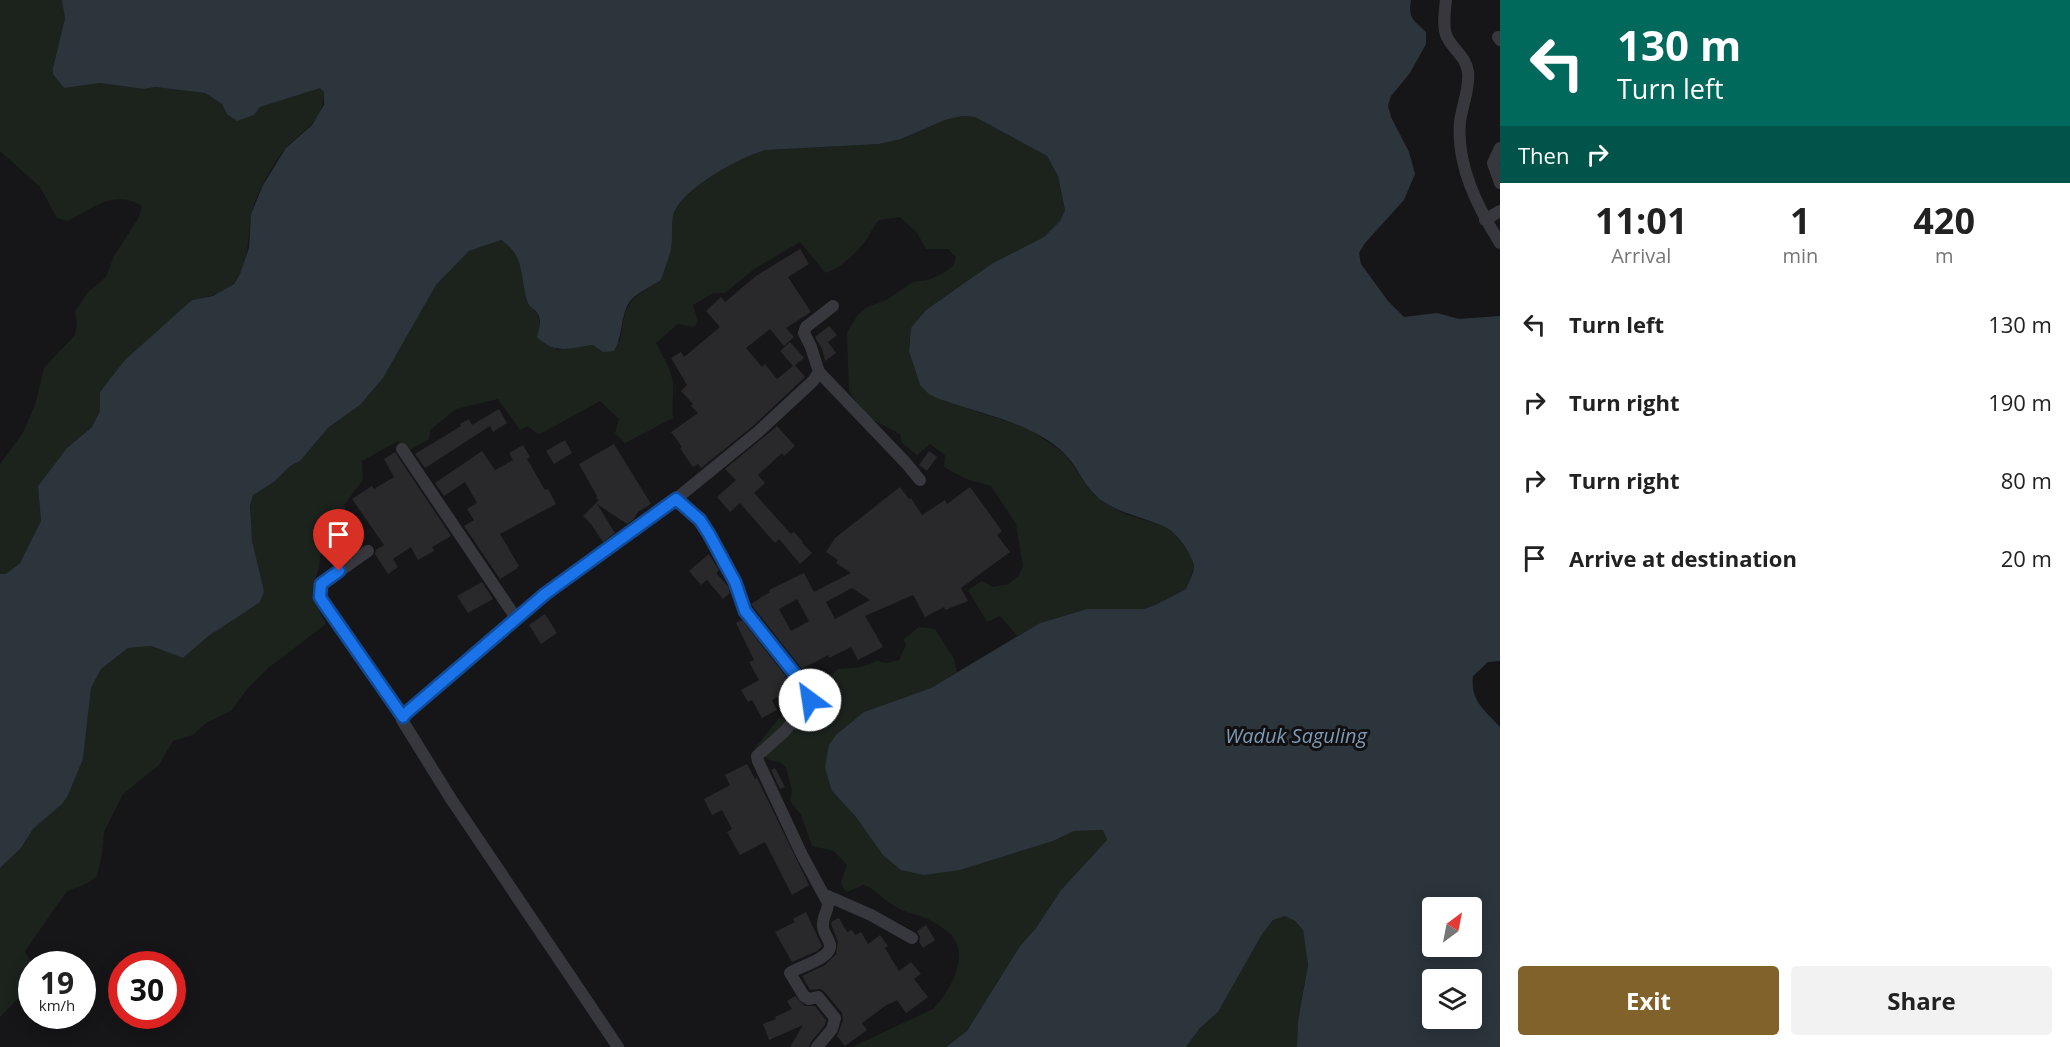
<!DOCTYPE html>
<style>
:root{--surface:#fff;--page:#f2f2f2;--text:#222;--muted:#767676;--accent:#80622a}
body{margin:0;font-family:"Open Sans",sans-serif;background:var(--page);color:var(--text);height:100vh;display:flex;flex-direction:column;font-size:22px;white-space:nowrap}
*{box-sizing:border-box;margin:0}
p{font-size:20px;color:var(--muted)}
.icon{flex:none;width:33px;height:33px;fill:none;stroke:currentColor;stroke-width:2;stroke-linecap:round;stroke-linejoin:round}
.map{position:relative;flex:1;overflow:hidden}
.panel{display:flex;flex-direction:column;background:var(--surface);width:570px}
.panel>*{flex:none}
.hud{background:#00695c;color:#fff;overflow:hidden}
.needle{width:39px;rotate:32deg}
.controls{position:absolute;left:1422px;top:897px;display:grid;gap:12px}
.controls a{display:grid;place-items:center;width:60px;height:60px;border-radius:6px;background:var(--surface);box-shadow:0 3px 15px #0003;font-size:30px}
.speed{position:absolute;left:18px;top:951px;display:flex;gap:12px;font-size:30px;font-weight:700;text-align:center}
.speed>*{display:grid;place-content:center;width:78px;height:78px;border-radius:50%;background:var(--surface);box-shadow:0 3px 15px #0003;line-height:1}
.speed small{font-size:15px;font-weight:400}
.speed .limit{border:9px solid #d22;background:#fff;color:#111}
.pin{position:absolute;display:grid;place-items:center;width:51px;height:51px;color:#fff;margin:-62px -26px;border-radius:50% 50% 50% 0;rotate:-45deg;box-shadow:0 0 6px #0007}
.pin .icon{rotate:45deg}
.me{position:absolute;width:66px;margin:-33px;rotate:329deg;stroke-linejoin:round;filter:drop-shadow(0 0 4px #0008)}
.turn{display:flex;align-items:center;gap:21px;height:126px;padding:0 18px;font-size:27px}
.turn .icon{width:78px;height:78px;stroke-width:2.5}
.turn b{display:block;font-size:42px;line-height:51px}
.then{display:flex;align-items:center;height:57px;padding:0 18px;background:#0003;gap:12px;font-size:22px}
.eta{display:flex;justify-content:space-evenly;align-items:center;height:102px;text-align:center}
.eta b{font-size:36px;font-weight:700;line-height:42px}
.action{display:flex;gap:12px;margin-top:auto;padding:12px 18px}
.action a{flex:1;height:69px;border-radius:6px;background:var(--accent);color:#fff;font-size:24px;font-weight:700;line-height:69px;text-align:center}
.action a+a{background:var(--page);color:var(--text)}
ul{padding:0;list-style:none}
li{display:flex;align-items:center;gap:18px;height:78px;padding:0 18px}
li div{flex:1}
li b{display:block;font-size:22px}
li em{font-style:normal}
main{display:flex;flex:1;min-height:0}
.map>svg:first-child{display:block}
.green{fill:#1c231d}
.water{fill:#2c353c;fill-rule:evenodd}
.building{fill:#29292c;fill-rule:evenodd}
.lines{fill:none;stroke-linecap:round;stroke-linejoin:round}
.minor{stroke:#37383d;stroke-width:12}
.route-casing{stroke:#114b97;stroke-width:15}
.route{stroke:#1a73e8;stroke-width:10}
.labels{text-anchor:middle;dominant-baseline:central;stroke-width:6;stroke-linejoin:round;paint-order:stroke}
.water-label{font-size:20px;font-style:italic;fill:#7f9bb3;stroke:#111113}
</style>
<main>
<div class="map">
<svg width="1500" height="1047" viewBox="0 0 1500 1047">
<rect width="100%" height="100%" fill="#161618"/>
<path class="green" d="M0,0H63L65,18L53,68L64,88L100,83L144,89L155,87L205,93L222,104L227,114L254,115L260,107L320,87L324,92C324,122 304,128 287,147C278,157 268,174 262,186C258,195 252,207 251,216C247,238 250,265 234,283C224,294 207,297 192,300L100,392V411L92,427L67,448L38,486L41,521L20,563L6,574H0V464L23,433L36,402L44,368L75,335L77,324L75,312L88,292L106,277L114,256L139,217L142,206C114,189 93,208 68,221L57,218L40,187L0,151Z
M962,116L975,117L1047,156L1058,176L1065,210L1060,221L1044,237L993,263L926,310L909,340V351L920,385L939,399L1029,429L1065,454L1093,494L1103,502L1125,514L1170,528L1192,557L1194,568L1186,589L1155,605L1144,609H1087L1040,623L1017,636L1000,616L987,622L968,590L982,581L993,587L1009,584L1019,575L1023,566L1016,524L991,486L966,479L944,467L945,455L930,444L917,455L902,443L900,434L866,416L849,391L847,332L858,315L867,307L886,300L913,282L928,280L944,273L953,266L956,257L948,249H926L917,233L900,217L879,220C873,226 871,233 866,240C857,253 840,268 826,273L800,242L754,269L725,293H713L693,305L698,322L694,327L678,324L656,343C662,355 672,370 673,384C674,395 671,406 673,418L625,443L615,433L619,419L600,401L544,432L538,434L527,426L520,430L498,399L456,409L430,430L429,439L408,451L398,441L362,461L363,480L344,505L347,516L335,527L329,537L320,557L319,567L313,586L312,597L326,624L267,669L248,688L231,711L206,723L193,735L173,741L159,765L123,794L104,832L102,854L97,876L88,883L67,891L25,951L32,964L31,985L0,1017V868L21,848L33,829L62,804L83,759L91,688L101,669L128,648L151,646L183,658L264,591C257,560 244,526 253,495L274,482L290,466L300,461L329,427L360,405L383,378L436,285L469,251L501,240L511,246L522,268L529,305L538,314L540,326L557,350L594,345L603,352L620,341C627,299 626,303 661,280C664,270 669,259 671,249C673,238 671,226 673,216C679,190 742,156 766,150L879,144L901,139L945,120Z
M919,627L935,629L954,659L957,672L931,688L864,712L832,791L856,817L960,870L1053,841L1074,831L1103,830L1107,840L1061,890L1036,928L1020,946L967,1031L946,1047H852L933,1009C951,991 973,951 947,931C938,924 928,918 918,915C913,914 908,913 904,911C892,906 880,895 869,887L863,885L847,892L843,888L841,882L847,865L834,851L812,846L801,815L790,801L792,790L786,767L781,763L769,760L755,748L780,717L786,721L817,700L822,684L838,669L862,667L877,661L887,663L899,660L906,645L904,639Z
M1285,916L1295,921L1303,930L1308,965L1298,1021L1297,1047H1186L1200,1028L1218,1012L1261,936L1273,920Z"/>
<path class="water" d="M62,0H1411C1408,18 1413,20 1426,32V44L1410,73L1391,96L1388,106L1391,117L1409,152L1415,174L1404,200L1365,243L1359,253L1361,264L1388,301L1404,317L1437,313L1459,319L1500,316V661L1488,662L1473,676C1470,701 1485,710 1500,727V1047H1297L1298,1021L1308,965L1303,930L1295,921L1285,916L1273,920L1261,936L1218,1012L1200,1028L1186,1047H946L967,1031L1020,946L1036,928L1061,890L1107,840L1103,830L1074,831L1053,841L960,870L924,875L901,870L883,855L856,817L832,791L825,768L829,745L836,735L864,712L931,688L1040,623L1087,609H1144L1155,605L1186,589C1188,583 1193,575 1194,568C1195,558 1176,532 1167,528C1147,518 1124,515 1104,502C1085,490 1079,468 1064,453C1032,423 979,413 939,399L929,394L920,385L909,351L911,328L926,310L993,263L1044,237L1060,221L1065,210L1058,176L1047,156L975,117L962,116L945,120L901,139L879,144L766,150C742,156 679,190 673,216C671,227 673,238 671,249C669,259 664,270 661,280C652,286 641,291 633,298C620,309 624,335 614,351L603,352L593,345C569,348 556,355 537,337C539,330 542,321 538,314C536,310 530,308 528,303C519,279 527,257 501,240L469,251L436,285L383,378L360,405L329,427L300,461L290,466L274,482L253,495L250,506L252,541L264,591L260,602L210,635L183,658L151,646L128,648L101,669L91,688L83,759L68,795L62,804L33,829L21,848L0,868V574H6L20,563L41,521L38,486L67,448L92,427L100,411V392L125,360L192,300L213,296L234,284L240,274L249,248L251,214L263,185L286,148L312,125L324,105V92L320,88L260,107L254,115L237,121L227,114L222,104L205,93L155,87L144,89L100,83L64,88L53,74V68L65,18ZM1432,908H1472V946H1432ZM1432,980H1472V1018H1432Z"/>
<path class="building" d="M800,249L809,264L788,277L811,312L786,328L794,337L784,346L770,329L746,348L762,367L765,364L777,379L793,366L780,351L790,342L804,358L795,365L805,377L753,426L701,468L698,464L693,467L680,448L682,447L671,432L698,413L691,406L693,404L681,391L687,385L671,358L681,352L684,357L720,327L706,311L721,297L725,302L756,276Z
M829,326L837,335L828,342L836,353L825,361L822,349L815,337Z
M499,409L507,423L493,432L490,426L425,468L415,454L461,426L460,424L469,419L472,425Z
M777,426L795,446L784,456L782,453L758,475L765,483L754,493L791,534L794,532L803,542L802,543L812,553L800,564L779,539L775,543L740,503L730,512L717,497L736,480L725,469Z
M565,440L572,453L554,464L546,451Z
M614,444L651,504L638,512L633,520L627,524L597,504L615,533L603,542L591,524L583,516L599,500L596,498L597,496L579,464Z
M523,445L530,457L527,459L545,490L548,489L556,504L500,534L519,566L517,567L518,568L500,579L464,526L474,520L467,509L477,503L465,482L444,496L435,483L482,451L495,470L513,460L509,453Z
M929,451L937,457L927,471L919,465Z
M395,452L451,536L432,547L434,551L418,560L411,547L393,559L398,567L388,574L375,554L376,550L384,545L352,499L372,486L374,489L394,477L384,459Z
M900,487L909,499L911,498L922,515L945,500L947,504L970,487L1002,531L997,535L1010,552L961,588L968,601L945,610L944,607L925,617L913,595L865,616L883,647L858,660L851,647L829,658L828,655L802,669L751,604L770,592L769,590L804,573L814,592L851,573L836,563L838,560L826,552L835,538ZM852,588L870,600L835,619L826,602ZM797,599L809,621L791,631L779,609Z
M709,554L719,570L716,573L728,586L730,593L723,599L707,580L701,585L689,571Z
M482,582L493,599L468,613L457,596Z
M545,614L557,633L541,644L529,625Z
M742,620L795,688L772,700L777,710L762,718L752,700L748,702L741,690L759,680L749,662L754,660L736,623Z
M747,764L755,779L757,778L809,885L792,895L765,842L740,855L727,832L732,829L722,810L712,815L704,799L730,785L725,775Z
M775,768L785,787L780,789L771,770Z
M806,912L822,946L817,951L792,962L775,932L795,922L793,919Z
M839,918L847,932L852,930L855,935L861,932L868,944L880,935L888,946L885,948L899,971L911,962L921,974L914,979L928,997L906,1013L897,1000L885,1006L862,1023L867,1030L845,1046L837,1036L843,1020L842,1013L824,991L820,989L810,990L802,976L825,965L836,954L838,942L831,924L832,921Z
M926,925L935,940L923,948L919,942L920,937L917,931Z
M795,996L805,1006H815L826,1020L825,1025L811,1042L809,1047H790L803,1025L769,1040L763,1024L776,1019L775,1017L792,1009L787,1001Z"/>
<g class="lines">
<path class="minor" d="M1446,0C1445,11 1442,27 1447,37C1453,50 1466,56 1468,72C1470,88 1462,106 1460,122C1456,165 1478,208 1500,243
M1498,37L1500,40
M1500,148L1493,163L1500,183
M1485,220L1500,211
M819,372L906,463L920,480
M402,449L516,618
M676,499L700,520L712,539L735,582L745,611L802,683L811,700L784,732L757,756L758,761L802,855L828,903C828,911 822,918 823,926C823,933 828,937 830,944C833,959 799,966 790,973L804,996L809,999L818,997L835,1018L832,1029L817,1047
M368,551L321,584L320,597L323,602L358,655L403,717
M823,894L871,915L912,938
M618,1047L451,799L402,720L405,714L545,594L676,499L758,432L813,381L819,372L811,347L804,333L806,327L833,306"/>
</g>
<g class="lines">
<g class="route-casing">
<path id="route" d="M339,571L321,584L320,597L323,602L403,717L405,714L545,594L676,499L700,520L709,534L735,582L745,611L802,683L810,700"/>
</g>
<use href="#route" class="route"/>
</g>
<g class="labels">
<g class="water-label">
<text x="1296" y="735">Waduk Saguling</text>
</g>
</g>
</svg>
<div class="controls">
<a><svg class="needle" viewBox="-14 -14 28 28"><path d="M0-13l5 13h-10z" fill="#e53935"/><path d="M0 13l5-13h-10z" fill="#767676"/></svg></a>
<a><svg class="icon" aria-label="layers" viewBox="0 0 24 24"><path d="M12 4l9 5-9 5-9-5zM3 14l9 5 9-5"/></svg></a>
</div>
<div class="speed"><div>19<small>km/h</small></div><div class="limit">30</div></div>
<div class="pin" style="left:339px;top:571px;background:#d93025"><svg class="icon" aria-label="arrive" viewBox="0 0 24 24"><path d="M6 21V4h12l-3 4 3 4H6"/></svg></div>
<svg class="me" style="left:810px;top:700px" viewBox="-20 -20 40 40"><circle r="19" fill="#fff"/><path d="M0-13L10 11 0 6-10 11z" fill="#1a73e8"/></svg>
</div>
<section class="panel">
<div class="hud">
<div class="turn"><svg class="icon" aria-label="left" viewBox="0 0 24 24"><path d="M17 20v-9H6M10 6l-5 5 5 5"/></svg><div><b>130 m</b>Turn left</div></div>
<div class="then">Then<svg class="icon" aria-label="right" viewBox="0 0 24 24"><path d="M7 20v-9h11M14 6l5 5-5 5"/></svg></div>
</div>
<div class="eta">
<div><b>11:01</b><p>Arrival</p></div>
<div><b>1</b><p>min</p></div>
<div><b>420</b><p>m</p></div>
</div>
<ul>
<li><svg class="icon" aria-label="left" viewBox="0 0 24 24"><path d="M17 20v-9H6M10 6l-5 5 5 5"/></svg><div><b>Turn left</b></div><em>130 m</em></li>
<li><svg class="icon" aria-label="right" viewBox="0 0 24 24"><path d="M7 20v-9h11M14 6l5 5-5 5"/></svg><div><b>Turn right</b></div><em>190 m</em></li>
<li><svg class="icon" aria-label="right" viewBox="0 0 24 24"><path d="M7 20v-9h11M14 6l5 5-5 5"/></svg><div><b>Turn right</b></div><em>80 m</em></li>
<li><svg class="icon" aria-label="arrive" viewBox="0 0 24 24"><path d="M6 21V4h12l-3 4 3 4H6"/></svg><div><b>Arrive at destination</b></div><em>20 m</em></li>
</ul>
<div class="action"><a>Exit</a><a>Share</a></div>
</section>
</main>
